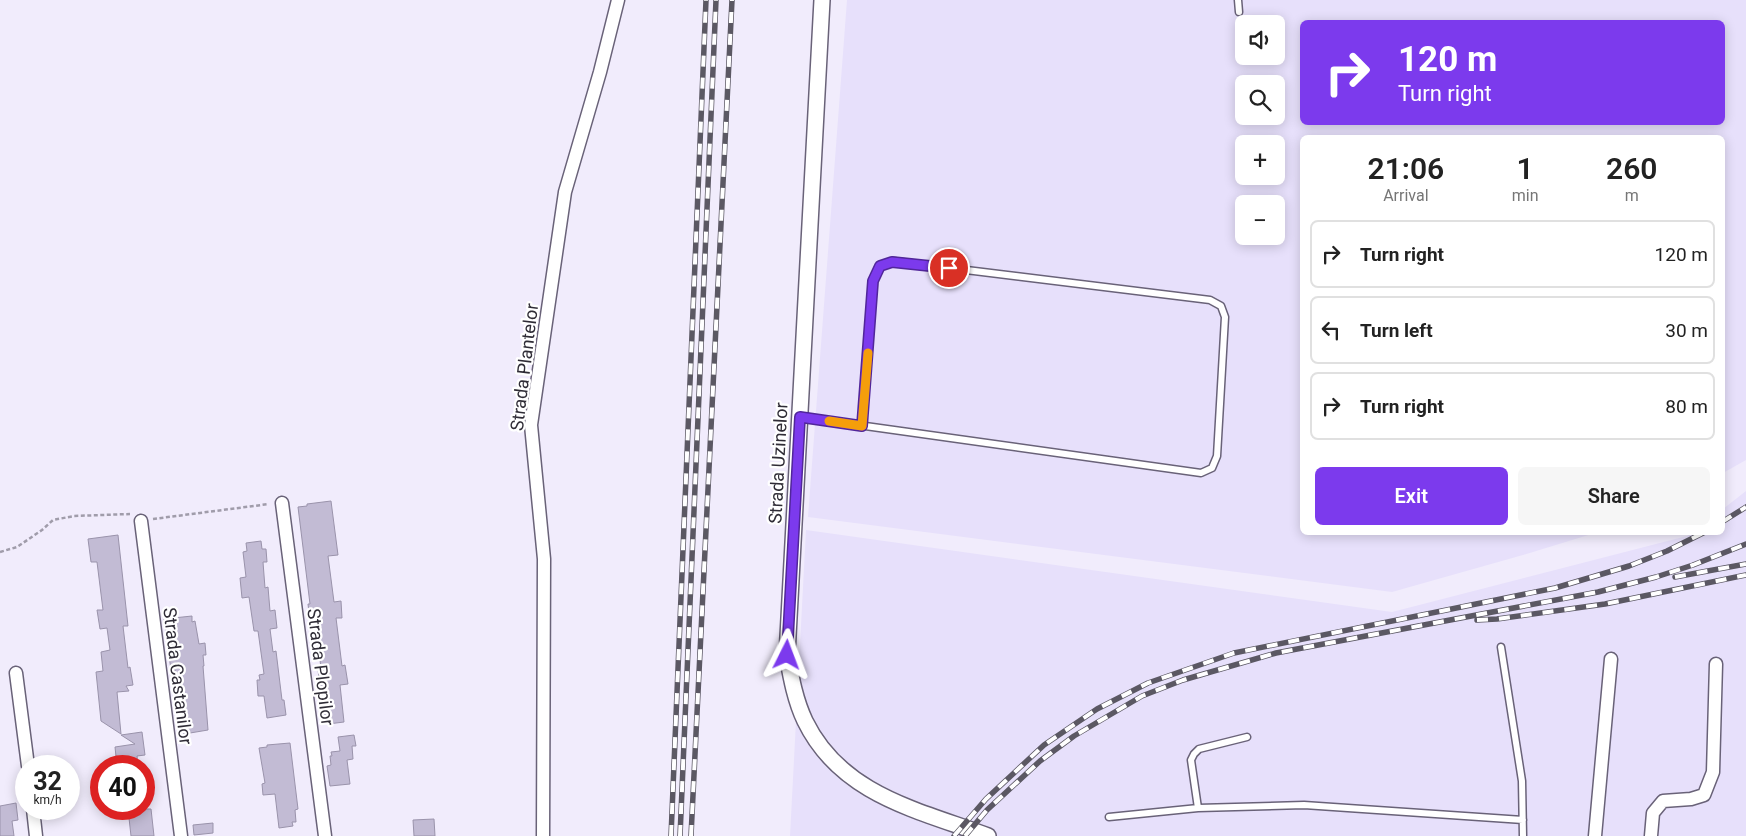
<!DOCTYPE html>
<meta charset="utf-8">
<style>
:root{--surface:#fff;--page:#f6f6f6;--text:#222;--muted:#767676;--line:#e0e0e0;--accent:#7c3aed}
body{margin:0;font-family:Roboto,sans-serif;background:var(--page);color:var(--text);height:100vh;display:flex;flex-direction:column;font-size:19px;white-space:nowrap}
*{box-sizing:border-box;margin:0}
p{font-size:16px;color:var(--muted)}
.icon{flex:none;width:28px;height:28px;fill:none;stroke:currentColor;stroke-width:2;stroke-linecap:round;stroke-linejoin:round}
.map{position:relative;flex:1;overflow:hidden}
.sheet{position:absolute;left:1300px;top:135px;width:425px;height:400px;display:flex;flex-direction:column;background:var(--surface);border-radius:8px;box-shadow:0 2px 12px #0003}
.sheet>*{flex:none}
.top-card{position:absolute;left:1300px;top:20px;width:425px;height:105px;border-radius:8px;box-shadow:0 2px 12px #0003;background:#7c3aed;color:#fff;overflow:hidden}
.fabs{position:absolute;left:1235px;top:15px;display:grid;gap:10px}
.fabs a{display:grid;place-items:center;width:50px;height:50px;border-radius:8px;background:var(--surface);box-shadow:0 2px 12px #0003;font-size:25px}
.speed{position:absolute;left:15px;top:755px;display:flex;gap:10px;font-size:25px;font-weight:700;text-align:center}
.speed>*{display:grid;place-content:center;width:65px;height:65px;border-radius:50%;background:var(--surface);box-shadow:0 2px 12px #0003;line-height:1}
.speed small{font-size:12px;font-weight:400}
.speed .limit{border:8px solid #d22;background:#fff;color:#111}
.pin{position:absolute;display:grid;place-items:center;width:42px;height:42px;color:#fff;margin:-21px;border:2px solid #fff;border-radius:50%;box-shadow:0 1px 5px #0007}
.me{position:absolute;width:55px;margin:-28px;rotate:3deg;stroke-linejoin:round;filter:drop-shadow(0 0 4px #0008)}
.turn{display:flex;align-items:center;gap:18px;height:105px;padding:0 15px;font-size:22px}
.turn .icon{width:65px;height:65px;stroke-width:2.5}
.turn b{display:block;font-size:35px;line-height:42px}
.eta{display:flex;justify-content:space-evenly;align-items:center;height:85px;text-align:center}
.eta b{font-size:30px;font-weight:600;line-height:35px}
.primary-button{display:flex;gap:10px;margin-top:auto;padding:10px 15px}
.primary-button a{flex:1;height:58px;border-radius:8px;background:var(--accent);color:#fff;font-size:20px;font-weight:600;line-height:58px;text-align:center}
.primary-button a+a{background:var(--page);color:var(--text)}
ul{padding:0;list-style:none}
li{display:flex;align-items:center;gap:15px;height:68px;margin:0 10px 8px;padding:0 5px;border:2px solid var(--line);border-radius:8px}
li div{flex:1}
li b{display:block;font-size:19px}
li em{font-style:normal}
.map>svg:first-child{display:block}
.built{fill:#e7e0fb;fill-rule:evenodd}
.building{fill:#c2bbd4;stroke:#9a93ab}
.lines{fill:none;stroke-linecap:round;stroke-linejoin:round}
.service-casing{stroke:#696278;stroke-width:9}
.minor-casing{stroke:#696278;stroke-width:15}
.tertiary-casing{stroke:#696278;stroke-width:18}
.path{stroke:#a09caa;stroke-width:2.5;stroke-dasharray:4 2.5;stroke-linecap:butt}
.service{stroke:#fff;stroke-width:6}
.minor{stroke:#fff;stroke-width:12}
.tertiary{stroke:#fff;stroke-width:15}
.rail-casing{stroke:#5b5863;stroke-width:5.5}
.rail{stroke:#fff;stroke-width:4;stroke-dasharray:11;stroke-linecap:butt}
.route-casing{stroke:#51269a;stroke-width:12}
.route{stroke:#7c3aed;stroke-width:9}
.slow{stroke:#f59e0b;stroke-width:9}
.labels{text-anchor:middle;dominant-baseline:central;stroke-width:4.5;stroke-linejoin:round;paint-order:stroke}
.street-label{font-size:18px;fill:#2f2c36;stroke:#fff}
</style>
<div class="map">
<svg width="1746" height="836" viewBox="0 0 1746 836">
<rect width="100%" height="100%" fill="#f1ecfc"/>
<path class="built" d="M847,0H1746V460L1723,473L1722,138H1302V532L1595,533L1523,555L1392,592L808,517ZM1302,22H1722V122H1302ZM1244,24H1276V56H1244ZM1244,84H1276V116H1244ZM1244,144H1276V176H1244ZM1244,204H1276V236H1244Z
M1746,491V836H790L806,530L1392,612L1687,536L1691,533L1722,532L1723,509Z"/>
<path class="building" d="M331,501L338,555L328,556L334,602L341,601L342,618H336L342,666L345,665L348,684L340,685L344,722L328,724V717L323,718L318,669L321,668L315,622H310L308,604H310L298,507L307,506V504Z
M118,535L128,626H123L128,668L130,667L133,685L126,686L129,691L117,692L121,734L101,721L96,672L103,671L101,652L110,650L107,628L100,629L97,610H103L97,562H91L88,539Z
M261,541L262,549H266L267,562H263L265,588L268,587L270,611L275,610L277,628L270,629L273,652L276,651L282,700H284L286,715L267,718L264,696H258L257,680H260L259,675L264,674L258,631H254L249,597L242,598L240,578L246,577L243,552L247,551L246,543Z
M192,616V622L195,621L199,644L205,643L206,655H203L204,666H203L208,730L184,734L175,670H171L164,619Z
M142,732L145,755L137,756L138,766H117L115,747L135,744L121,735Z
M354,735L356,746H352L353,759L347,760L350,784L330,786L327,766L331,765L330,756H332L331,752L340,751L338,737Z
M290,743L298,809L295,810L296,822H292L293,826L279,828L275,794L263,795L262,784L265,783L259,748L267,747V745Z
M16,803L18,820L12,821L14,836H0V806Z
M128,809H151L154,836H131Z
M434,819L435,836H414L413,820Z
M213,823V833L194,835L193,825Z"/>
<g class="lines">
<g class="service-casing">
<path id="service" d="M1238,0L1239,12
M801,417L1201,473L1212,468L1217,456L1225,317L1221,306L1210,300L893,261L880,266L873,281L862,426
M1501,647L1522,781L1523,836
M1198,808L1191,760L1194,754L1199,749L1247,737
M1109,817L1198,808L1304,805L1523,820"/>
</g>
<g class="minor-casing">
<path id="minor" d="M282,503L325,836
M141,521L181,836
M16,673L28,766
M33,809L36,836
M543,836L544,559L531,425L565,192L600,72L618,0
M1595,836L1611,659
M1651,836L1653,813L1663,801L1691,799L1704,795L1713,772L1716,664"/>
</g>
<g class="tertiary-casing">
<path id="tertiary" d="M822,0L787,655C791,677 795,700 805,721C841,795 918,810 988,836"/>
</g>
<path class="path" d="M153,519L269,504
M0,552L17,547L42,530L53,520L74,516L130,514"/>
<use href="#service" class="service"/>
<use href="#minor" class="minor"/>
<use href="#tertiary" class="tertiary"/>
<g class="rail-casing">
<path id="rail" d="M1722,522L1746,507
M1675,577L1746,564
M1477,620L1497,619L1605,604L1746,575
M671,836L706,0
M680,836L716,0
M691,836L732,0
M954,836L986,799L1044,745L1097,709L1148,683L1234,653L1555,588L1629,566L1667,551L1705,532
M965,836L987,810L1040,761L1074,736L1142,696L1183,680L1276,653L1598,592L1656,577L1693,565L1746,544"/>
</g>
<use href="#rail" class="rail"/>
</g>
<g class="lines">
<g class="route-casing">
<path id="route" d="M787,655L800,417L862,426L873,281L880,266L892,262L949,268"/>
</g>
<use href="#route" class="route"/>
<path class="slow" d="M829,421L862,426L868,353"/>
</g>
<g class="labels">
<g class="street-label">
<text transform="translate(524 367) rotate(-83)">Strada Plantelor</text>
<text transform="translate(778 463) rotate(-87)">Strada Uzinelor</text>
<text transform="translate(321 667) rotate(83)">Strada Plopilor</text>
<text transform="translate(178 676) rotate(83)">Strada Castanilor</text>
</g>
</g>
</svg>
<div class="fabs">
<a><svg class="icon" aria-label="sound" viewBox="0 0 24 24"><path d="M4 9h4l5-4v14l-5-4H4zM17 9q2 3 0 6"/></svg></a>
<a><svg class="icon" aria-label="search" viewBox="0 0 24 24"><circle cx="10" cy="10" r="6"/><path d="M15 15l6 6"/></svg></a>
<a>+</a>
<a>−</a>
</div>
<div class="speed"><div>32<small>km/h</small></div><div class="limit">40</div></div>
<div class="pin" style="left:949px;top:268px;background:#d93025"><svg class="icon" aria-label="arrive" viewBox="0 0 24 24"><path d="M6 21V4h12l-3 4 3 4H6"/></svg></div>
<svg class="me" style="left:787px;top:655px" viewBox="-20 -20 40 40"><path d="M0-17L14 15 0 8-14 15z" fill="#7c3aed" stroke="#fff" stroke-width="4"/></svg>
<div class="top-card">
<div class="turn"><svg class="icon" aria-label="right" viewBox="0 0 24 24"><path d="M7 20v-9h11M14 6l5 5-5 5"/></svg><div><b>120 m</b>Turn right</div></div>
</div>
<section class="sheet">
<div class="eta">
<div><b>21:06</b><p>Arrival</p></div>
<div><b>1</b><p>min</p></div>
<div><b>260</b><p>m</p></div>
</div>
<ul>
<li><svg class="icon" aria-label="right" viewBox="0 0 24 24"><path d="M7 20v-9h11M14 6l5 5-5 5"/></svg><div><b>Turn right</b></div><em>120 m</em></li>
<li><svg class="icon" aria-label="left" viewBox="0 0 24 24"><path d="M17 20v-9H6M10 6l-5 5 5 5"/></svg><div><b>Turn left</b></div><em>30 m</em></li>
<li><svg class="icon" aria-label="right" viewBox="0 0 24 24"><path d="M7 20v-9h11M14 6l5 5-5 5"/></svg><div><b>Turn right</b></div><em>80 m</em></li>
</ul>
<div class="primary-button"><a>Exit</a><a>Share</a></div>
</section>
</div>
